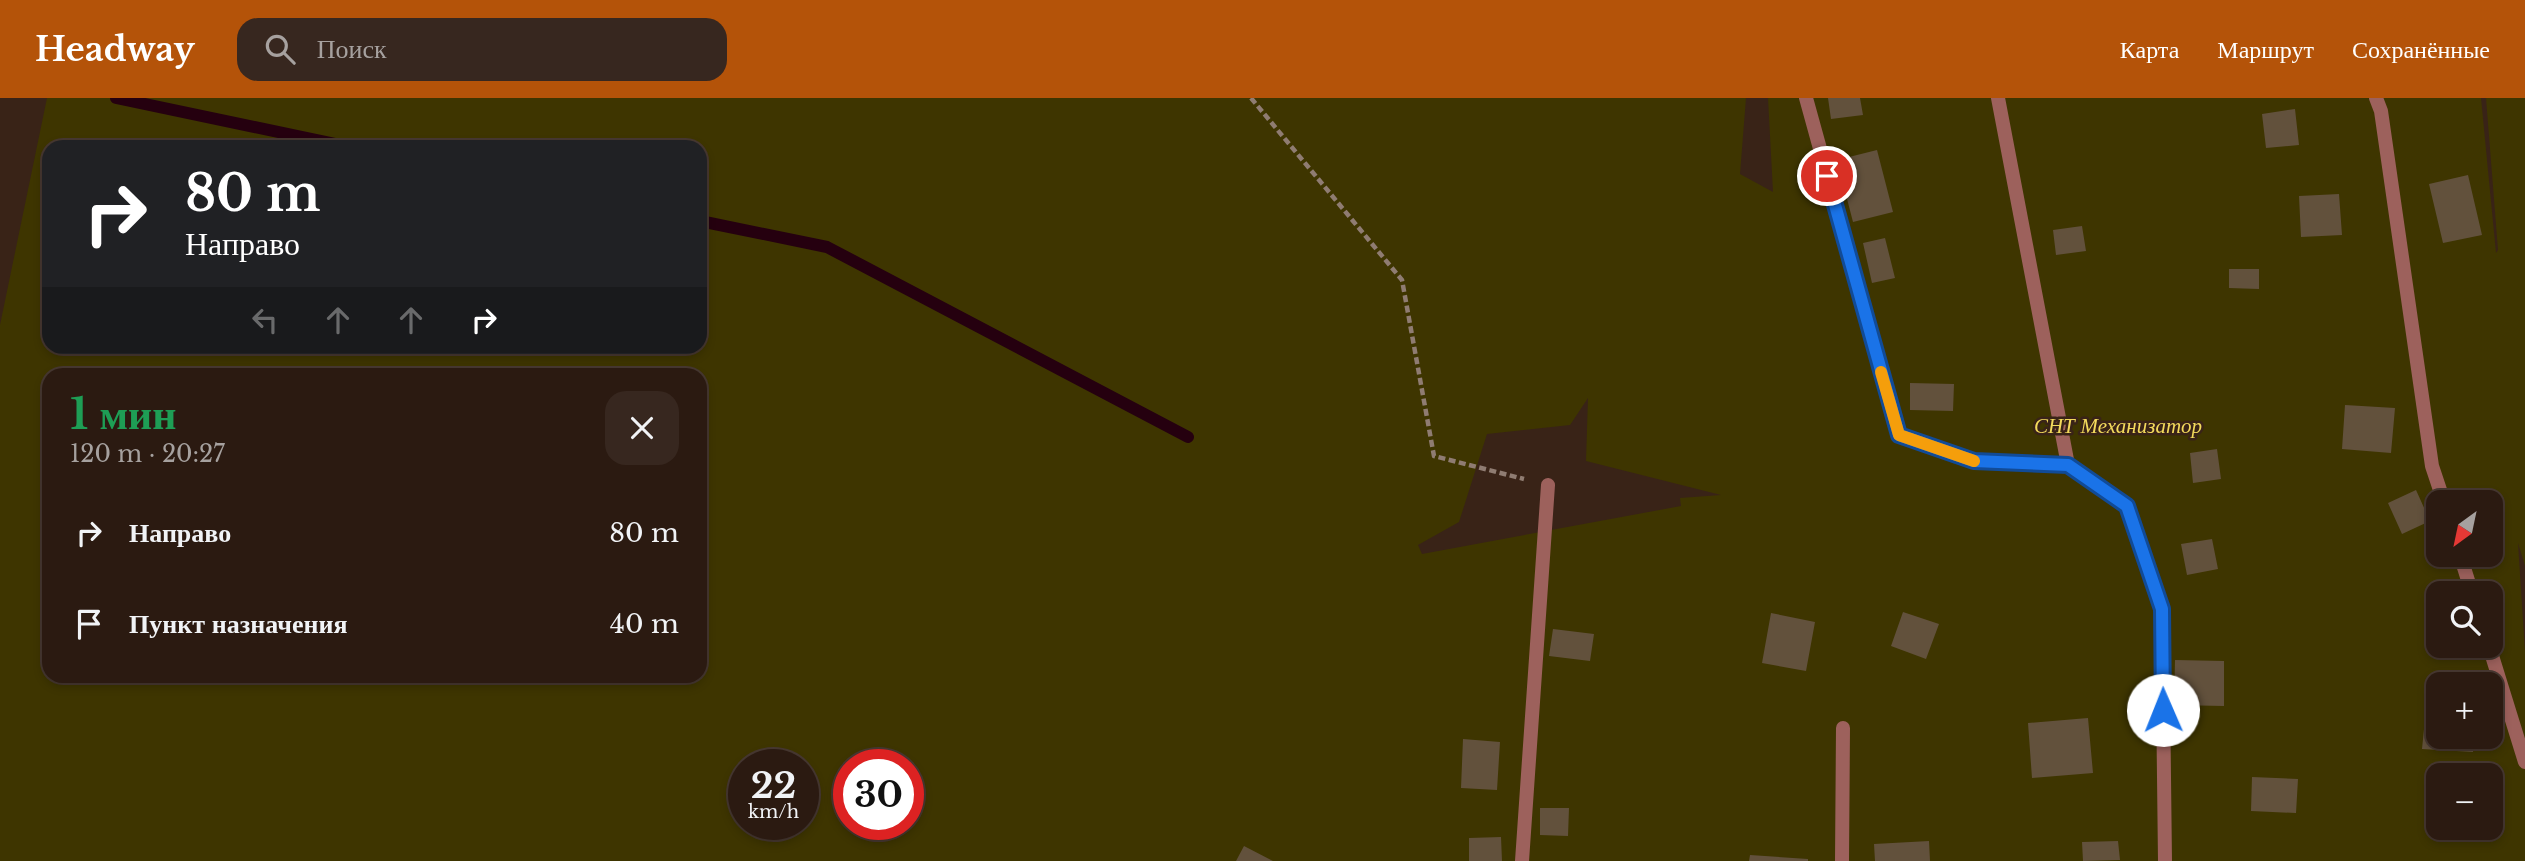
<!DOCTYPE html>
<html lang="ru">
<meta charset="utf-8">
<style>
:root{--surface:#2b1a11;--page:#37271f;--text:#f1f3f6;--muted:#a6a19f;--line:#473831;--accent:#b45309}
body{margin:0;font-family:"Libre Baskerville",serif;background:var(--page);color:var(--text);height:100vh;display:flex;flex-direction:column;font-size:26px;white-space:nowrap}
*{box-sizing:border-box;margin:0}
p{font-size:23px;color:var(--muted)}
.icon{flex:none;width:38px;height:38px;fill:none;stroke:currentColor;stroke-width:2;stroke-linecap:round;stroke-linejoin:round}
.map{position:relative;flex:1;overflow:hidden}
.sheet{position:absolute;left:42px;top:270px;width:665px;height:315px;display:flex;flex-direction:column;background:var(--surface);border-radius:21px;box-shadow:0 4px 10px #0003,0 0 0 2px var(--line)}
.sheet>*{flex:none}
.top-card{position:absolute;left:42px;top:42px;width:665px;height:214px;border-radius:21px;box-shadow:0 4px 10px #0003,0 0 0 2px var(--line);background:#202124;color:#fff;overflow:hidden}
.needle{width:46px;rotate:213deg}
.controls{position:absolute;left:2426px;top:392px;display:grid;gap:14px}
.controls a{display:grid;place-items:center;width:77px;height:77px;border-radius:14px;background:var(--surface);box-shadow:0 4px 10px #0003,0 0 0 2px var(--line);font-size:35px}
.speed{position:absolute;left:728px;top:651px;display:flex;gap:14px;font-size:35px;font-weight:700;text-align:center}
.speed>*{display:grid;place-content:center;width:91px;height:91px;border-radius:50%;background:var(--surface);box-shadow:0 4px 10px #0003,0 0 0 2px var(--line);line-height:1}
.speed small{font-size:18px;font-weight:400}
.speed .limit{border:10px solid #d22;background:#fff;color:#111}
.pin{position:absolute;display:grid;place-items:center;width:60px;height:60px;color:#fff;margin:-30px;border:4px solid #fff;border-radius:50%;box-shadow:0 2px 7px #0007}
.me{position:absolute;width:77px;margin:-38px;rotate:359deg;stroke-linejoin:round;filter:drop-shadow(0 0 5px #0008)}
.turn{display:flex;align-items:center;gap:24px;height:147px;padding:0 28px;font-size:32px}
.turn .icon{width:91px;height:91px;stroke-width:2.5}
.turn b{display:block;font-size:49px;line-height:60px}
.lanes{display:flex;align-items:center;height:66px;padding:0 28px;background:#0003;justify-content:center;gap:35px;direction:ltr}
.lanes .off{opacity:.35}
.round{display:grid;place-items:center;flex:none;width:74px;height:74px;border-radius:21px;background:var(--page)}
.headline{display:flex;align-items:center;justify-content:space-between;height:119px;padding:0 28px}
h1{font-size:42px;font-weight:800;line-height:52px;color:#1e9e55}
ul{padding:0;list-style:none}
li{display:flex;align-items:center;gap:21px;height:91px;padding:0 28px}
li div{flex:1}
li b{display:block;font-size:26px}
li em{font-style:normal}
header{display:flex;align-items:center;gap:42px;box-sizing:border-box;height:98px;padding:0 35px;background:var(--accent);color:#fff}
header strong{font-size:33px}
nav{display:flex;gap:38px;margin-inline-start:auto;font-size:24px}
.search{width:490px;height:63px;background:var(--page);display:flex;align-items:center;gap:18px;box-sizing:border-box;padding:0 24px;border-radius:21px;color:var(--muted);font-size:26px}
.map>svg:first-child{display:block}
.green{fill:#3e3500;fill-rule:evenodd}
.lines{fill:none;stroke-linecap:round;stroke-linejoin:round}
.stream{stroke:#25000f;stroke-width:12}
.building{fill:#62513c}
.path{stroke:#8f7c72;stroke-width:4.5;stroke-dasharray:7 3.5;stroke-linecap:butt}
.lane{stroke:#9d615c;stroke-width:14}
.street{stroke:#9d615c;stroke-width:14}
.route-casing{stroke:#114b97;stroke-width:18}
.route{stroke:#1a73e8;stroke-width:12}
.slow{stroke:#f59e0b;stroke-width:12}
.labels{text-anchor:middle;dominant-baseline:central;stroke-width:5;stroke-linejoin:round;paint-order:stroke}
.park-label{font-size:21px;font-style:italic;fill:#f3da5c;stroke:#392317}
</style>
<header>
<strong>Headway</strong>
<div class="search"><svg class="icon" aria-label="search" viewBox="0 0 24 24"><circle cx="10" cy="10" r="6"/><path d="M15 15l6 6"/></svg>Поиск</div>
<nav><a>Карта</a><a>Маршрут</a><a>Сохранённые</a></nav>
</header>
<div class="map">
<svg width="2525" height="763" viewBox="0 0 2525 763">
<rect width="100%" height="100%" fill="#392317"/>
<path class="green" d="M47,0H1746L1740,76L1773,94L1768,0H2481L2496,155L2498,152L2486,0H2525V468L2518,445L2525,554V763H0V227ZM49,49H700V248H49ZM49,276H700V578H49ZM1588,300L1586,363L1721,397L1680,400L1681,408L1422,456L1418,447L1459,424L1487,336L1570,327ZM2438,404H2490V457H2438ZM2438,495H2490V548H2438ZM2438,586H2490V639H2438ZM744,667H803V726H744ZM849,667H908V726H849ZM2438,677H2490V730H2438Z"/>
<g class="lines">
<path class="stream" d="M116,0L350,49
M700,123L827,149L1188,339"/>
</g>
<path class="building" d="M1828,0H1860L1863,17L1831,21Z
M2295,11L2299,47L2266,50L2262,16Z
M1877,52L1893,114L1853,124L1837,62Z
M2468,77L2482,137L2443,145L2429,86Z
M2339,96L2342,137L2301,139L2299,98Z
M2082,128L2086,153L2056,157L2053,132Z
M1885,140L1895,180L1872,185L1863,145Z
M2229,171H2259V191L2229,190Z
M1910,285L1954,286L1953,313L1910,312Z
M2345,307L2395,310L2391,355L2342,351Z
M2217,351L2221,381L2193,385L2190,355Z
M2416,392L2430,423L2402,436L2388,405Z
M2212,441L2218,471L2187,477L2181,446Z
M1903,514L1939,526L1926,561L1891,548Z
M1771,515L1815,524L1806,573L1762,565Z
M1553,531L1594,536L1590,563L1549,558Z
M2175,562L2224,563V608L2174,607Z
M2088,620L2093,675L2032,680L2028,625Z
M2425,621L2438,622V639H2474L2473,654L2422,651Z
M1463,641L1500,644L1497,692L1461,690Z
M2252,679L2298,681L2296,715L2251,713Z
M1540,710H1569L1568,738L1540,737Z
M1501,739L1502,763H1469V740Z
M1929,743L1930,763H1875L1874,746Z
M2118,743L2120,762L2083,763L2082,744Z
M1244,748L1273,763H1236Z
M1750,757L1808,761V763H1749Z"/>
<g class="lines">
<path class="path" d="M1251,0L1402,182L1434,358L1524,381"/>
<path class="lane" d="M1998,0L2068,367"/>
<path class="street" d="M1806,0L1899,337L1974,363L2068,367L2127,408L2162,511L2165,763
M2376,0L2381,13L2432,368L2444,404
M2460,457L2472,495
M2489,548L2525,664
M1522,763L1548,387
M1842,763L1843,630"/>
</g>
<g class="lines">
<g class="route-casing">
<path id="route" d="M1827,78L1899,337L1974,363L2068,367L2127,408L2162,511L2163,612"/>
</g>
<use href="#route" class="route"/>
<path class="slow" d="M1881,274L1899,337L1974,363"/>
</g>
<g class="labels">
<g class="park-label">
<text x="2118" y="328">СНТ Механизатор</text>
</g>
</g>
</svg>
<div class="controls">
<a><svg class="needle" viewBox="-14 -14 28 28"><path d="M0-13l5 13h-10z" fill="#e53935"/><path d="M0 13l5-13h-10z" fill="#a6a19f"/></svg></a>
<a><svg class="icon" aria-label="search" viewBox="0 0 24 24"><circle cx="10" cy="10" r="6"/><path d="M15 15l6 6"/></svg></a>
<a>+</a>
<a>−</a>
</div>
<div class="speed"><div>22<small>km/h</small></div><div class="limit">30</div></div>
<div class="pin" style="left:1827px;top:78px;background:#d93025"><svg class="icon" aria-label="arrive" viewBox="0 0 24 24"><path d="M6 21V4h12l-3 4 3 4H6"/></svg></div>
<svg class="me" style="left:2163px;top:612px" viewBox="-20 -20 40 40"><circle r="19" fill="#fff"/><path d="M0-13L10 11 0 6-10 11z" fill="#1a73e8"/></svg>
<div class="top-card">
<div class="turn"><svg class="icon" aria-label="right" viewBox="0 0 24 24"><path d="M7 20v-9h11M14 6l5 5-5 5"/></svg><div><b>80 m</b>Направо</div></div>
<div class="lanes"><svg class="icon off" aria-label="left" viewBox="0 0 24 24"><path d="M17 20v-9H6M10 6l-5 5 5 5"/></svg><svg class="icon off" aria-label="ahead" viewBox="0 0 24 24"><path d="M12 20V5M6 11l6-6 6 6"/></svg><svg class="icon off" aria-label="ahead" viewBox="0 0 24 24"><path d="M12 20V5M6 11l6-6 6 6"/></svg><svg class="icon" aria-label="right" viewBox="0 0 24 24"><path d="M7 20v-9h11M14 6l5 5-5 5"/></svg></div>
</div>
<section class="sheet">
<div class="headline"><div><h1>1 мин</h1><p>120 m · 20:27</p></div><a class="round"><svg class="icon" aria-label="close" viewBox="0 0 24 24"><path d="M6 6l12 12M18 6L6 18"/></svg></a></div>
<ul>
<li><svg class="icon" aria-label="right" viewBox="0 0 24 24"><path d="M7 20v-9h11M14 6l5 5-5 5"/></svg><div><b>Направо</b></div><em>80 m</em></li>
<li><svg class="icon" aria-label="arrive" viewBox="0 0 24 24"><path d="M6 21V4h12l-3 4 3 4H6"/></svg><div><b>Пункт назначения</b></div><em>40 m</em></li>
</ul>
</section>
</div>
